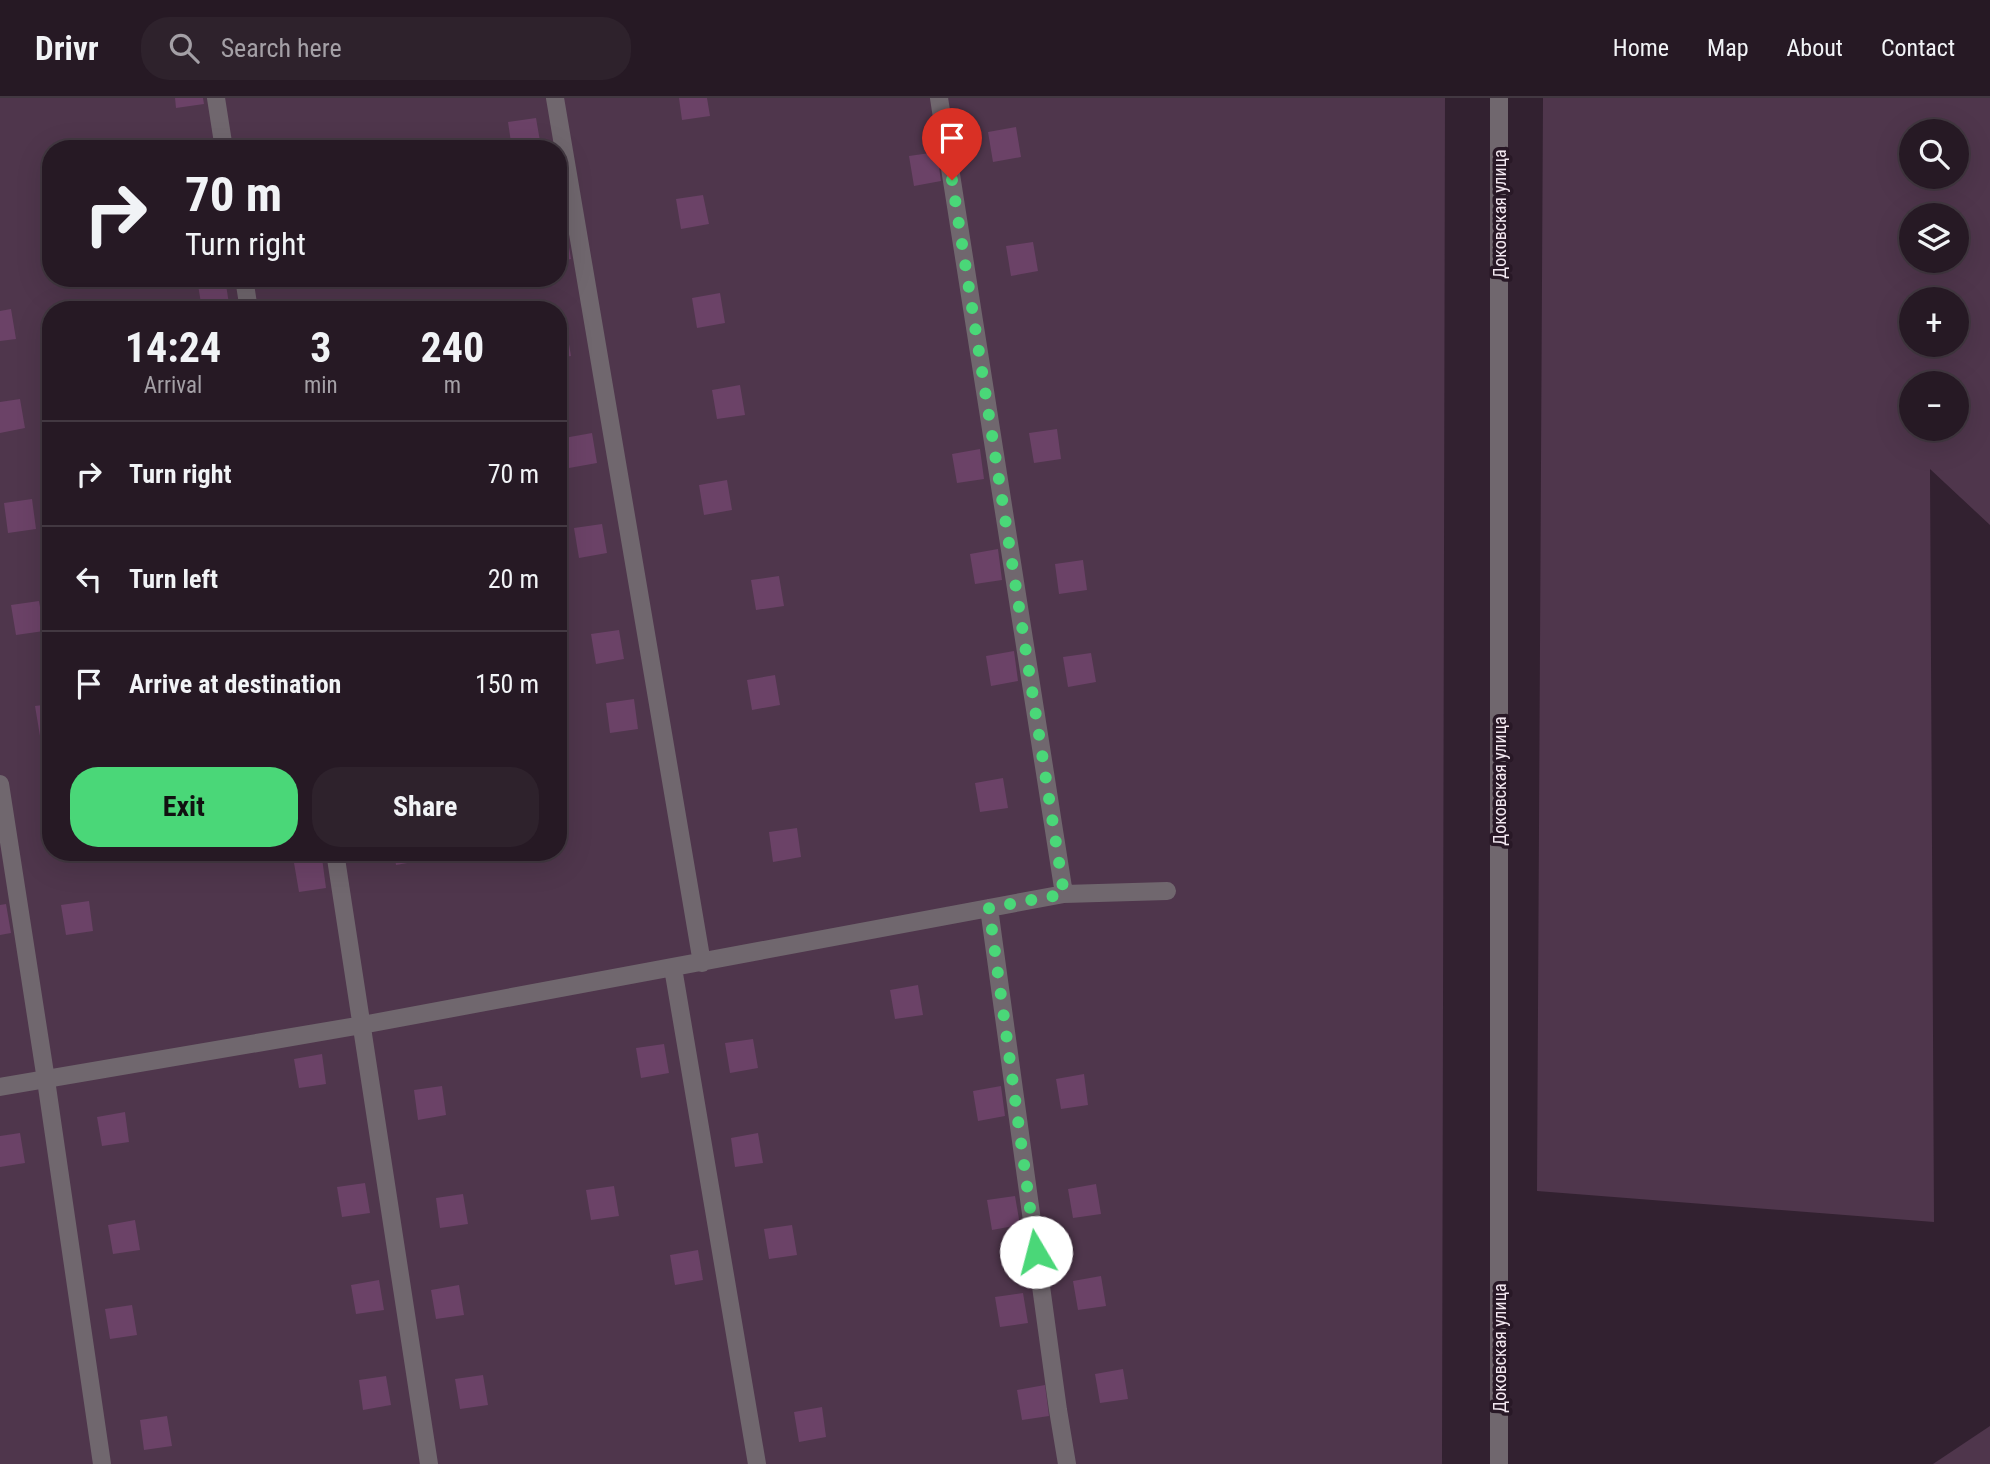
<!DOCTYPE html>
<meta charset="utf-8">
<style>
:root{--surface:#261924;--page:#2e222c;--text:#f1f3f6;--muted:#a4a0a6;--line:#423841;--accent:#4ad778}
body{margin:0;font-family:"Roboto Condensed",sans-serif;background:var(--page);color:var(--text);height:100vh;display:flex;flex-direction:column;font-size:26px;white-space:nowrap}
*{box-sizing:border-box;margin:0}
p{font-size:23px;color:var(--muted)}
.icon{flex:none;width:38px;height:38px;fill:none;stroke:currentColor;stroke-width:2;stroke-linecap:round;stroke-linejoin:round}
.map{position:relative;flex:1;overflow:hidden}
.panel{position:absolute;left:42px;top:203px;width:525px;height:560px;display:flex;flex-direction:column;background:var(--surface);border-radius:28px;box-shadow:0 7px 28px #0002,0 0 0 2px var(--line)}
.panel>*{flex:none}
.banner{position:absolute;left:42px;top:42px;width:525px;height:147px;border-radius:28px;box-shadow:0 7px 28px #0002,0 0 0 2px var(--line);background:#261924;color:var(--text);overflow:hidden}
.buttons{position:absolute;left:1899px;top:21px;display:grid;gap:14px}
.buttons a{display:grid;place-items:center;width:70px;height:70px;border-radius:50%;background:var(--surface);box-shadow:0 7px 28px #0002,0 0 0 2px var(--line);font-size:35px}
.pin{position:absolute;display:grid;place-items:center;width:60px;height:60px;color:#fff;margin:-72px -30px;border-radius:50% 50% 50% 0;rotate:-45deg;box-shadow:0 0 7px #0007}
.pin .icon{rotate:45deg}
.me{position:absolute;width:77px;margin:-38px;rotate:352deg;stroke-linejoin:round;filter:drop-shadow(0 0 5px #0008)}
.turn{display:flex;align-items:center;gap:24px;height:147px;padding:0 28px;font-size:32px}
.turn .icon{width:91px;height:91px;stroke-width:2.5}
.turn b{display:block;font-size:49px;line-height:60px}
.eta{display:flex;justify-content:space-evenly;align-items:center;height:119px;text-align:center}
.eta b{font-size:42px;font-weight:700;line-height:49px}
.button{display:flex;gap:14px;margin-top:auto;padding:14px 28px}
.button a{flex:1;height:80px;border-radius:28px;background:var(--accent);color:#111;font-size:28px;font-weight:700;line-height:80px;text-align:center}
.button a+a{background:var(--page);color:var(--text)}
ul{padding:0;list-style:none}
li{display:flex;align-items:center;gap:21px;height:105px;padding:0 28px;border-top:2px solid var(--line)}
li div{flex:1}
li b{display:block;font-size:26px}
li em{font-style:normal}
header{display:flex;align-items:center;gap:42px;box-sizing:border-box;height:98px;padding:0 35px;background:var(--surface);border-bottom:2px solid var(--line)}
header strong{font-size:33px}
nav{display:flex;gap:38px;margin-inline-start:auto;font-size:24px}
.search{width:490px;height:63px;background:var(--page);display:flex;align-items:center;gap:18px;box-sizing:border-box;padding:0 24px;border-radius:28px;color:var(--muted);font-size:26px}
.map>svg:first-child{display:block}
.green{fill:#4f364c;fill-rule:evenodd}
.building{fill:#6b4267}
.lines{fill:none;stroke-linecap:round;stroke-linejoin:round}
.service{stroke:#70676e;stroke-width:18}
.tertiary{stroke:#70676e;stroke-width:18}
.route{stroke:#4ad778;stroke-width:12;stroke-dasharray:0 21.6}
.labels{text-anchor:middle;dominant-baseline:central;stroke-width:7;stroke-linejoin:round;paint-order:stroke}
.street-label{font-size:18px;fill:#f2e7f0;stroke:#281826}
</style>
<header>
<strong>Drivr</strong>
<div class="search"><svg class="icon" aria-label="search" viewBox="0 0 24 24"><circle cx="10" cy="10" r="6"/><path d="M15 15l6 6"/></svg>Search here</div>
<nav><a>Home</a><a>Map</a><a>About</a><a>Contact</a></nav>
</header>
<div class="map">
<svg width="1990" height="1366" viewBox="0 0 1990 1366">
<rect width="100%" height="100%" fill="#322130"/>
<path class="green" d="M0,0H1445L1442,1366H0ZM51,51H558V180H51ZM51,212H558V754H51Z
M1543,0H1990V427L1930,371L1934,1124L1537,1093ZM1911,33H1956V79H1911ZM1911,117H1956V163H1911ZM1911,201H1956V247H1911ZM1911,285H1956V331H1911Z
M1990,1328V1366H1933Z"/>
<path class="building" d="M175,0H203L204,6L176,10Z
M679,0H707L710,18L682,22Z
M536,20L541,49L512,51L508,24Z
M1016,29L1021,59L993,64L988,34Z
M937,54L941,83L914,88L909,58Z
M703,97L709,126L681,131L676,101Z
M566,131L571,161L558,163V132Z
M1033,144L1038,173L1011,178L1006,148Z
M225,180L229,206L202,211L197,181Z
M310,180H339L340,185L312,189Z
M720,195L725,225L697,230L692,200Z
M11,211L16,241L0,243V213Z
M566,228L571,258L558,260V229Z
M740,287L745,317L717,321L712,292Z
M20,301L25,330L0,335V304Z
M1057,331L1061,361L1034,365L1029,335Z
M592,335L597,365L569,370L564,340Z
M980,351L984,381L957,385L952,356Z
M727,382L732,412L704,417L699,387Z
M32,401L36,431L8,435L4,405Z
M602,426L607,455L579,460L574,430Z
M998,451L1002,482L975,486L970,456Z
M1083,462L1087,492L1059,496L1055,466Z
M779,478L784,508L756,512L751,482Z
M39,503L44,533L16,537L11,507Z
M619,532L624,561L596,566L591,536Z
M1014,553L1018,583L991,588L986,558Z
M1091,555L1096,584L1068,589L1063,559Z
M775,577L780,607L752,612L747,582Z
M634,601L638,631L610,635L606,605Z
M51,606V636L40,638L35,608Z
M1003,680L1008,710L980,714L975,685Z
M797,730L801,759L773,764L769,734Z
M394,754H423L424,762L396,767Z
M322,760L326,790L299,794L294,765Z
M89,803L93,833L66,837L61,807Z
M6,806L11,835L0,837V807Z
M918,887L923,917L895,921L890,892Z
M753,941L758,970L730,975L725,945Z
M664,946L669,975L641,980L636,950Z
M322,956L326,986L299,990L294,961Z
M1084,976L1088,1007L1061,1011L1056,981Z
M442,988L446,1017L418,1022L414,992Z
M1001,988L1005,1018L978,1023L973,993Z
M125,1014L129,1044L102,1048L97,1019Z
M20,1035L25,1065L0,1069V1038Z
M758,1035L763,1065L735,1069L731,1040Z
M365,1085L370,1115L342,1119L337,1089Z
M1096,1086L1101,1116L1073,1120L1068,1091Z
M614,1088L619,1118L591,1122L586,1092Z
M463,1096L468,1126L440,1130L436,1100Z
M1015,1098L1020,1127L992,1132L987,1102Z
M135,1122L140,1152L113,1156L108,1127Z
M792,1127L797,1157L769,1161L764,1131Z
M698,1152L703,1182L675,1187L670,1157Z
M1101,1178L1106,1208L1078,1212L1073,1183Z
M379,1182L384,1212L356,1216L351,1187Z
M459,1187L464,1217L436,1221L431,1192Z
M1023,1195L1028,1225L1000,1229L995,1199Z
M132,1207L137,1237L110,1241L105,1211Z
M1123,1271L1128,1301L1100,1305L1095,1276Z
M483,1277L488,1307L460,1311L455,1281Z
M386,1278L391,1307L363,1312L359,1282Z
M1045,1287L1049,1318L1022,1322L1017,1292Z
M822,1309L826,1339L799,1344L794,1314Z
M167,1318L172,1348L144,1352L140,1322Z"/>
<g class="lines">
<path class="service" d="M216,0L224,51
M555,0L702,865
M939,0L1064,796
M244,180L249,212
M0,686L46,982L102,1366
M335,754L429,1366
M989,810L1058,1312L1067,1366
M673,870L757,1366
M0,989L362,927L1064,796L1167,793"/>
<path class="tertiary" d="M1499,0V1366"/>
</g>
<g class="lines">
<path class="route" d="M952,82L1064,796L989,810L1036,1154"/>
</g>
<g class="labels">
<g class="street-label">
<text transform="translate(1499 116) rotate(-90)">Доковская улица</text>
<text transform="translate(1499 683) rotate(-90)">Доковская улица</text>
<text transform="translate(1499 1250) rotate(-90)">Доковская улица</text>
</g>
</g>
</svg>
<div class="buttons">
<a><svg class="icon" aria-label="search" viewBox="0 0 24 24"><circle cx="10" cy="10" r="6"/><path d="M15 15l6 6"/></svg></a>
<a><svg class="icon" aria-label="layers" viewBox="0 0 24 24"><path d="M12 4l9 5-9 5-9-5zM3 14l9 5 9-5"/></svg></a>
<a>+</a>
<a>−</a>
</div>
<div class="pin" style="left:952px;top:82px;background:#d93025"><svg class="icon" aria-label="arrive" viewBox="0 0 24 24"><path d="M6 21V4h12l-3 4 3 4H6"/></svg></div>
<svg class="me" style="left:1036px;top:1154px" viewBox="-20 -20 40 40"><circle r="19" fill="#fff"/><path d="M0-13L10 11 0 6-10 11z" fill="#4ad778"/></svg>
<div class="banner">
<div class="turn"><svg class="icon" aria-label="right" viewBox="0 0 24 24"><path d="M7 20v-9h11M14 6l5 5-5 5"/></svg><div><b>70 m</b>Turn right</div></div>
</div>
<section class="panel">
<div class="eta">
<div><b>14:24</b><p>Arrival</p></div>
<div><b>3</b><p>min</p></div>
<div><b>240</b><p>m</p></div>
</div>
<ul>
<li><svg class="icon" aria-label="right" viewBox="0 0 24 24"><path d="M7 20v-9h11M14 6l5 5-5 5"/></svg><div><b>Turn right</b></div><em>70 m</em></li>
<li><svg class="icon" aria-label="left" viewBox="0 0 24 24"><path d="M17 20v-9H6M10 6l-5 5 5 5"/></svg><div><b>Turn left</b></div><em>20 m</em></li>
<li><svg class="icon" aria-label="arrive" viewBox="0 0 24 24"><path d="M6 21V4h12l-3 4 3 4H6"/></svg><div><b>Arrive at destination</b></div><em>150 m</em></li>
</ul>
<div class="button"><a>Exit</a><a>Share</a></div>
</section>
</div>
